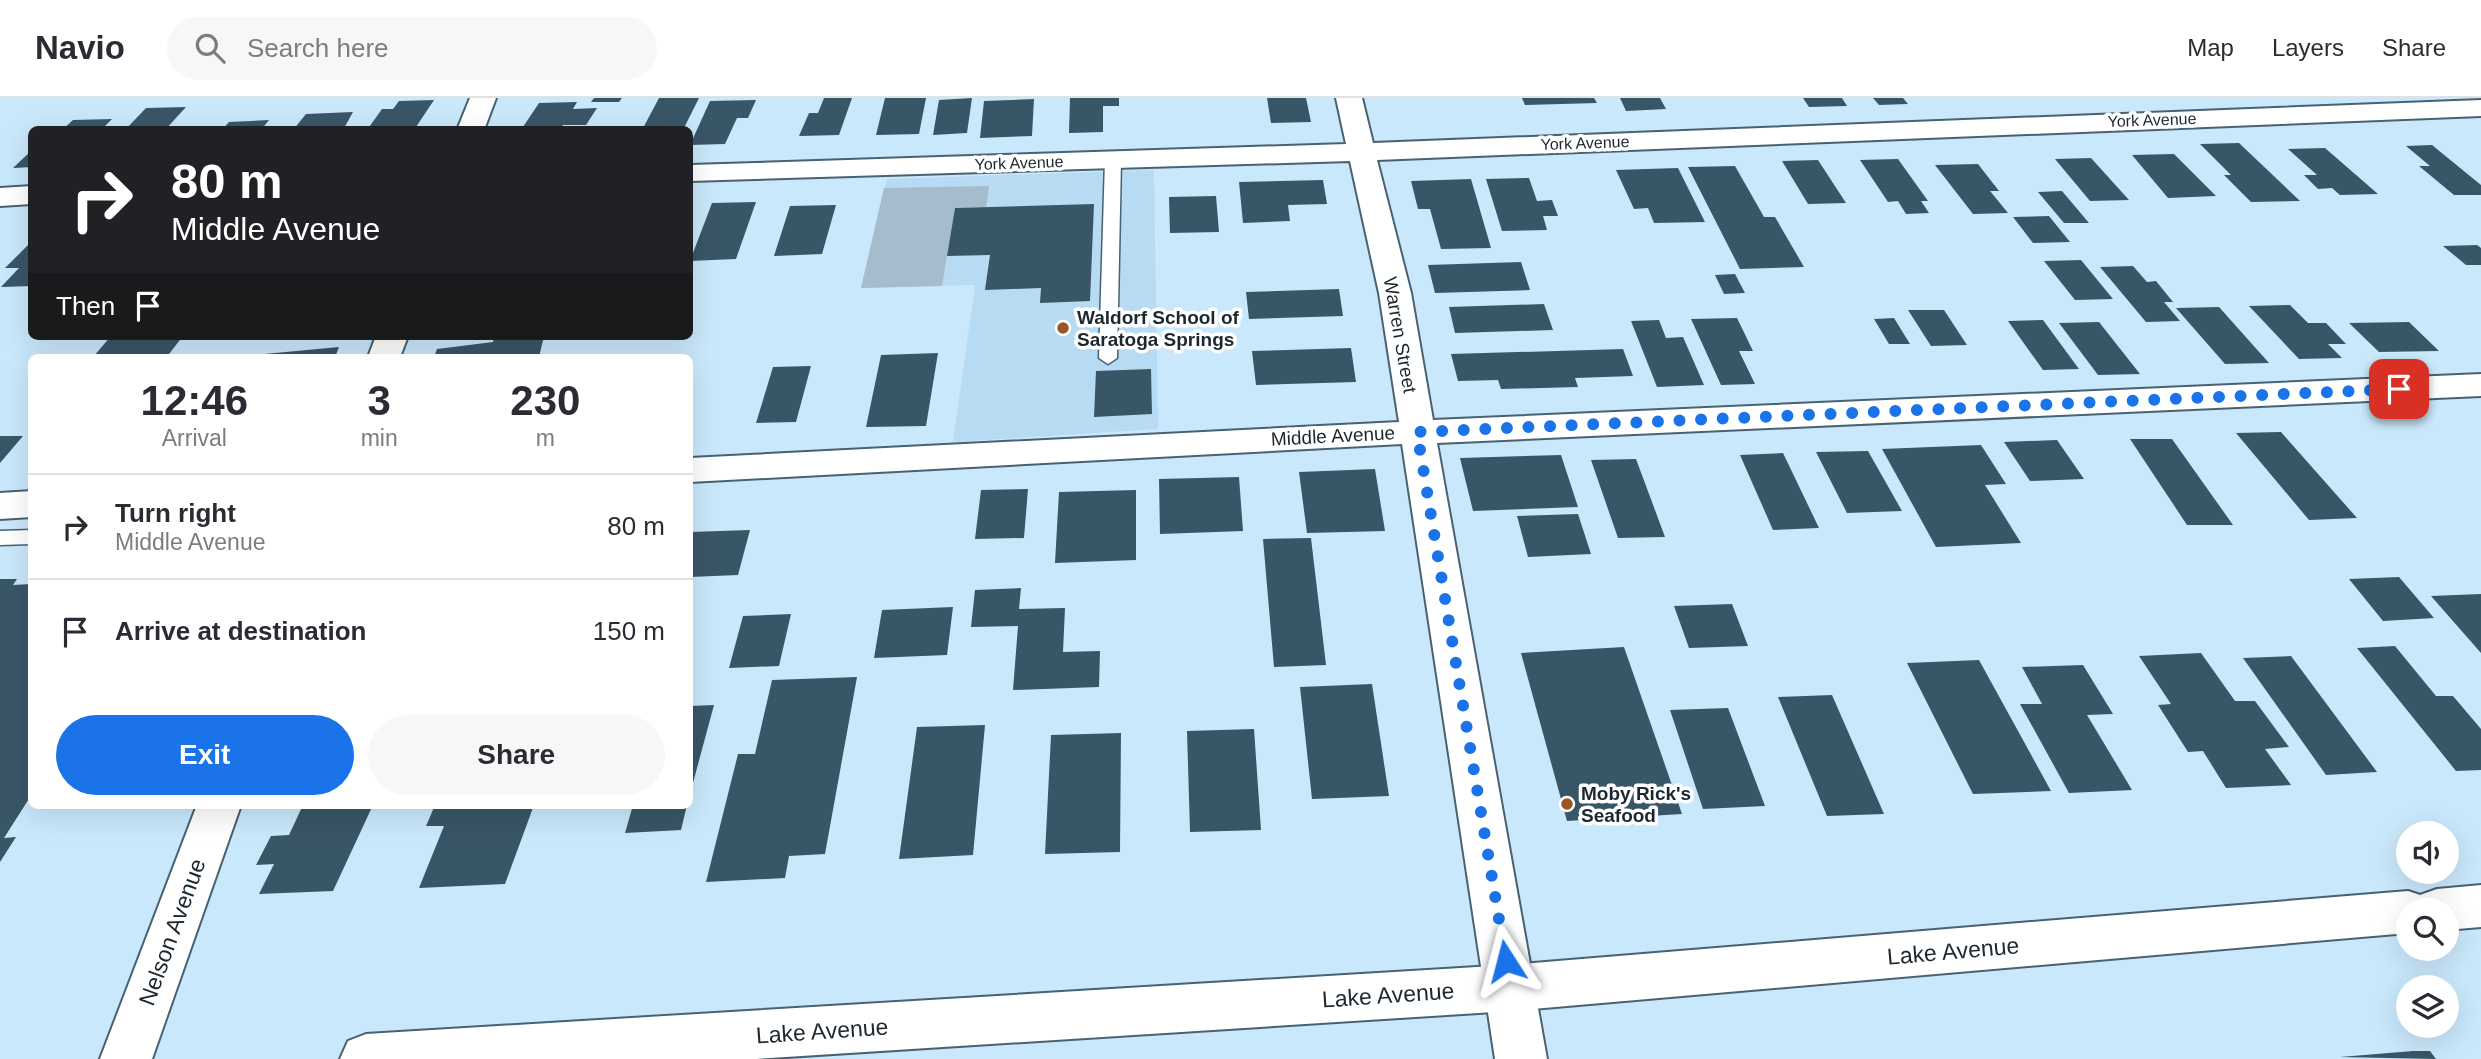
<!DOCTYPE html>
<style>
:root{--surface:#fff;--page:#f7f7f7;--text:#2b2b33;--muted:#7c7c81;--line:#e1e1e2;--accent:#1a73e8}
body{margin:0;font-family:Helvetica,sans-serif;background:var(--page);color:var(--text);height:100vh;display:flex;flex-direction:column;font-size:26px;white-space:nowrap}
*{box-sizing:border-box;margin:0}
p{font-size:23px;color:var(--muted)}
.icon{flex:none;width:38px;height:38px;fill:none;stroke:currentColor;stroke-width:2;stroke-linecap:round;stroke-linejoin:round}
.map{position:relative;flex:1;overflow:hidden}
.sheet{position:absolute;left:28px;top:256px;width:665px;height:455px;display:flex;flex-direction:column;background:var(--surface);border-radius:10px;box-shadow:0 7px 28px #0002}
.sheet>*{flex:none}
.banner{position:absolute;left:28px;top:28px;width:665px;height:214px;border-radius:10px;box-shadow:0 7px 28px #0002;background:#202124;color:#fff;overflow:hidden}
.fabs{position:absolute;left:2396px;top:723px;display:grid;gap:14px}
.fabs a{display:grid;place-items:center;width:63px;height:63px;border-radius:50%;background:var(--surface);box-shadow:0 7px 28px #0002;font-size:35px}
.pin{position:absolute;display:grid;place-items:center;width:60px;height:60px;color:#fff;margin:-30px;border-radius:14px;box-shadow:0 4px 10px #0006}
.me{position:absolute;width:77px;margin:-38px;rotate:351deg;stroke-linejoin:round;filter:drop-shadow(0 0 5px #0008)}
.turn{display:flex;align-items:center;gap:24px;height:147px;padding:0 28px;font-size:32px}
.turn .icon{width:91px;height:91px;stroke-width:2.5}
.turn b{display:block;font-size:49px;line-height:60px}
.then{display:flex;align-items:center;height:66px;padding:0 28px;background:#0003;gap:14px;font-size:26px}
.eta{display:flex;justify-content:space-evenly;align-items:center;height:119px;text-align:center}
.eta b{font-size:42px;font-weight:700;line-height:49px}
.primary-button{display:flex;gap:14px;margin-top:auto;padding:14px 28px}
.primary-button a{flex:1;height:80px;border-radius:42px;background:var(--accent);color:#fff;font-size:28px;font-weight:700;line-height:80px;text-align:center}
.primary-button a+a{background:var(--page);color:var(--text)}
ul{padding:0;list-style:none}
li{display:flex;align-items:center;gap:21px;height:105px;padding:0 28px;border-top:2px solid var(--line)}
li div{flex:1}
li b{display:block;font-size:26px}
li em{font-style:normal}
header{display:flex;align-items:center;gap:42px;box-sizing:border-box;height:98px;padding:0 35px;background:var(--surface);border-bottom:2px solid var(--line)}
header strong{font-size:33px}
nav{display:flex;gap:38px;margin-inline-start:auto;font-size:24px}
.search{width:490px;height:63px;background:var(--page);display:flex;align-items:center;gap:18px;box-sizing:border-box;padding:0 24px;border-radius:38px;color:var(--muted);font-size:26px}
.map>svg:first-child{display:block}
.built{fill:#b7dbf2}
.green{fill:#a4bccc}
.building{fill:#395667}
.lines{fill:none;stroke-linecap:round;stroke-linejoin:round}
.lane-casing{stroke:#486272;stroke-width:3}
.street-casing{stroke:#486272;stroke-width:4}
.secondary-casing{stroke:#486272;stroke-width:4}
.lane{fill:#fff;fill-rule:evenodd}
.street{fill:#fff;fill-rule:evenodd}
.secondary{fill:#fff;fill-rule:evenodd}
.route{stroke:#1a73e8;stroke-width:12;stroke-dasharray:0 21.6}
.poi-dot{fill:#9a5627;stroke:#fff;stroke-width:2.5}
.labels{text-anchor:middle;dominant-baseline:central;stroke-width:7;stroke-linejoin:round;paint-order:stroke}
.far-street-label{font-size:16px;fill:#1c272f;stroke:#fff}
.poi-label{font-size:19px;font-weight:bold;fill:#1c272f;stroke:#fff;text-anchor:start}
.street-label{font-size:19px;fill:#1c272f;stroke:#fff}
.near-street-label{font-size:23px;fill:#1c272f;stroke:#fff}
</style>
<header>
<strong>Navio</strong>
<div class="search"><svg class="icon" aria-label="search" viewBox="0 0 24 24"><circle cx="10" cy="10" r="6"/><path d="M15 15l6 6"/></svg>Search here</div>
<nav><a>Map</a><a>Layers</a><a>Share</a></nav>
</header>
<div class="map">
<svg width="2481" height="961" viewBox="0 0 2481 961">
<rect width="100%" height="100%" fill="#cae8fb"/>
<path class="built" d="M1154,72L1158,331L953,344L975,187L861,190L887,81Z"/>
<path class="green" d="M989,88L986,109L955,110L942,188L861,190L884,90Z"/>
<path class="building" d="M594,0H622L619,4H591Z
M659,0H699L683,32H642Z
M824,0H852L839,37L799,38L809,15H818Z
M885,0H926L919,36L876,37Z
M972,0L967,35L933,37L939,2Z
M1070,0H1119V8H1103V34L1069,35Z
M1267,0H1306L1311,24L1271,25Z
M1522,0H1594L1597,5L1525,7Z
M1620,0H1660L1666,11L1626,13Z
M1803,0H1842L1847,8L1809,9Z
M1873,0H1903L1908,6L1879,7Z
M1034,1L1032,38L980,40L984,3Z
M434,2L414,32H367L382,11H393L399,3Z
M756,2L748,20H737L725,46L690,47L710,3Z
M577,4L573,11L597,10L586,27H563L560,32H521L539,5Z
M186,9L165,32H125L146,10Z
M353,14L343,32H293L306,16Z
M112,21L101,32H62L73,22Z
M269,22L261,32H222L229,24Z
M2239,45L2300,103L2251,104L2224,77H2231L2200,46Z
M2432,47L2481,87V97H2454L2419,68H2430L2406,48Z
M2325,50L2378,96L2340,97L2332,90L2318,91L2304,77H2317L2288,51Z
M32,52V69L13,70Z
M2174,56L2216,98L2168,100L2132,57Z
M2091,60L2129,102L2090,103L2055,61Z
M1898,61L1928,103H1921L1929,115L1906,116L1898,103L1888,104L1860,62Z
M1818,62L1846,105L1808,106L1782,63Z
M1978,66L1999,93H1990L2008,115L1973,116L1935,67Z
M1735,68L1764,119H1775L1804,169L1740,171L1688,69Z
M1678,70L1705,124L1654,125L1648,110L1634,111L1616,72Z
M1529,80L1537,103L1552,102L1558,118H1543L1547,132L1502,133L1486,81Z
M1471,81L1491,150L1441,151L1430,111H1418L1411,83Z
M1323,82L1327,106L1288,107L1290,123L1243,125L1239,84Z
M2062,93L2089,125H2064L2038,94Z
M1216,98L1219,134L1170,135L1169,99Z
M756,104L736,161L690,163L712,105Z
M1094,106L1090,203L1040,205L1041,190L985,192L990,157L947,158L955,110Z
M836,107L822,156L774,158L790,108Z
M2049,118L2070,144L2033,145L2013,119Z
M32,143V188L1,189L19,170H5Z
M2477,147L2481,150V167H2466L2443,148Z
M2081,162L2113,201L2075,202L2044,163Z
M1521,164L1530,192L1435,195L1428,167Z
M2133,168L2147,184L2156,183L2173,204H2164L2180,223L2146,224L2100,169Z
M1735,176L1745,195L1724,196L1715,177Z
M1339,191L1343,218L1249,221L1246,194Z
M1544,206L1553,232L1455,235L1449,209Z
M2290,207L2308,225H2326L2346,246H2328L2342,260L2299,261L2249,208Z
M2219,209L2269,265L2225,266L2176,210Z
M1908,212H1944L1967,247L1931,248Z
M1737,220L1753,253H1739L1755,286L1721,287L1691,221Z
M1894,220L1910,246H1889L1874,221Z
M1659,222L1666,240L1683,239L1704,287L1657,289L1631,223Z
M2043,222L2079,271L2043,272L2008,223Z
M2099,224L2140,276L2098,277L2059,225Z
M2409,224L2439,253L2379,254L2349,225Z
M111,238H183L169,256L94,258Z
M494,238H544L539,259H434L437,251L493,244Z
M339,249L335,259H253V257Z
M1351,250L1356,284L1256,287L1252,253Z
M1623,251L1633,278L1575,280L1578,289L1501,291L1498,282L1458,283L1451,256Z
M938,255L926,328L866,329L881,257Z
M811,268L796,324L756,325L773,269Z
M1151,271L1152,316L1094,319L1096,273Z
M2281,334L2357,420L2309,422L2236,335Z
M0,338H23L0,365Z
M2130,341H2172L2233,427H2187Z
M2057,342L2084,381L2030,383L2004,344Z
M1981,347L2006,386L1985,387L2021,445L1936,449L1882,351Z
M1868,353L1902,413L1847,415L1816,354Z
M1783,355L1819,430L1773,432L1740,357Z
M1561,357L1578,409L1473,413L1460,360Z
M1636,361L1665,439L1618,440L1591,362Z
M1375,371L1385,433L1307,435L1299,374Z
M1239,379L1243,433L1160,436L1159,381Z
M1028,391L1024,440L975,441L981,392Z
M1136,392V462L1055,465L1059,394Z
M1578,416L1591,456L1528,459L1517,418Z
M750,432L738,477L690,479V434Z
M1311,440L1326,567L1274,569L1263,441Z
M2399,479L2434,520L2383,523L2349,481Z
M0,481H17L13,487L32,486V696L4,740L16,739L0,764Z
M1021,490L1019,511L1065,510L1063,554L1100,553L1099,589L1013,592L1018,528L971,529L975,492Z
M2481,496V555L2431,498Z
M1732,506L1748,548L1689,550L1674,508Z
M953,509L947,557L874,560L882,512Z
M791,516L779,568L729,570L743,518Z
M2395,548L2436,598H2453L2481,631V672L2456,673L2357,550Z
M1624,549L1682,716L1567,723L1521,555Z
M2201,555L2235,603H2255L2289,649L2265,651L2291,687L2226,690L2203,653L2188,654L2158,607L2171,606L2139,558Z
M2291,558L2377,674L2326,677L2243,560Z
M1979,562L2051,693L1973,696L1907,565Z
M2083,567L2113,616L2087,617L2132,692L2069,695L2020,606H2042L2022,569Z
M857,579L825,756L789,758L785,780L706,784L738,656H755L772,582Z
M1372,586L1389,698L1312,701L1300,589Z
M1832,597L1884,716L1827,718L1778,599Z
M714,607L690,696V608Z
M1728,610L1765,708L1703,711L1670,612Z
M985,627L973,757L899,761L917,629Z
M1254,631L1261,732L1190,734L1187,633Z
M1121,635L1120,754L1045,756L1051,637Z
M303,707H373L333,793L259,796L274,766L256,767L271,738L289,737Z
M435,707H534L505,786L419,790L444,728H426Z
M633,707H687L681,732L625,735Z
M2430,953L2436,961L2340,959L2413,953Z"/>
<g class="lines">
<g class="lane-casing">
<path id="lane" d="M1113,57L1121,62L1117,260L1108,266L1099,260L1105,62Z
M32,432V446L0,447V433Z"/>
</g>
<g class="street-casing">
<path id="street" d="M1336,0H1362L1373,45L2481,2V18L1377,62L1411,195L1433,322L2481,276V298L1437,345L1547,961H1495L1402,346L690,384V360L1399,324L1379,195L1350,63L690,83V67L1346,46Z
M32,88V106L0,108V90Z
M32,393V419L0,421V395Z"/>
</g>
<g class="secondary-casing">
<path id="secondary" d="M470,0H496L484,32H457Z
M376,238H408L400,259H368Z
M197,707H241L152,961H100Z
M2481,787V829L2446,832V812H2408V835L1510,913L756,961H340L348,943L366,936L1510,867L2408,793L2420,797L2437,791Z"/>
</g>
<use href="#lane" class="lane"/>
<use href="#street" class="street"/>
<use href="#secondary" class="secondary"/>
</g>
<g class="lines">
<path class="route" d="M1506,863L1417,334L2399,291"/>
</g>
<g class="poi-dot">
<circle cx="1063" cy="230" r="7"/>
<circle cx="1567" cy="706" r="7"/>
</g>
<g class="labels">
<g class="far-street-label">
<text transform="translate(2152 22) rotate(-2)">York Avenue</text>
<text transform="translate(1585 45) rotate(-2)">York Avenue</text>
<text transform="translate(1019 65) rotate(-2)">York Avenue</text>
</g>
<g class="poi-label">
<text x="1077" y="219">Waldorf School of<tspan x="1077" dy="22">Saratoga Springs</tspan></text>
<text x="1581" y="695">Moby Rick's<tspan x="1581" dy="22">Seafood</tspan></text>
</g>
<g class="street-label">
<text transform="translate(1400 237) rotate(80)">Warren Street</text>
<text transform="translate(1333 338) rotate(-3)">Middle Avenue</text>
</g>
<g class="near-street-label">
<text transform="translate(172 834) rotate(-70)">Nelson Avenue</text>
<text transform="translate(1953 853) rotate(-5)">Lake Avenue</text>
<text transform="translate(1388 897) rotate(-4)">Lake Avenue</text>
<text transform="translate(822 933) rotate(-4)">Lake Avenue</text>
</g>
</g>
</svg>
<div class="fabs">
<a><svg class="icon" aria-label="sound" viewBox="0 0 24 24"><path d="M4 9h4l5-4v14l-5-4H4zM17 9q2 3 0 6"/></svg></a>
<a><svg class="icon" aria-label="search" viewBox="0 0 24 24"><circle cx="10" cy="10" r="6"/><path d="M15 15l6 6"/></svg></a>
<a><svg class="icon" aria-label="layers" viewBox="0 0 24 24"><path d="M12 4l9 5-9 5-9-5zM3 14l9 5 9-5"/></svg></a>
</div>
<div class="pin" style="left:2399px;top:291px;background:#d93025"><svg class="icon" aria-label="arrive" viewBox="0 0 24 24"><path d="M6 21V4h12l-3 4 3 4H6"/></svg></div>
<svg class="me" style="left:1506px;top:863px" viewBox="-20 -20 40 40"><path d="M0-17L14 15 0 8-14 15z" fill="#1a73e8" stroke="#fff" stroke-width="4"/></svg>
<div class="banner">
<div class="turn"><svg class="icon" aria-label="right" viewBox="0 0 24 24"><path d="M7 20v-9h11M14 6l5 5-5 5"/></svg><div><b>80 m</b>Middle Avenue</div></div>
<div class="then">Then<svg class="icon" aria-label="arrive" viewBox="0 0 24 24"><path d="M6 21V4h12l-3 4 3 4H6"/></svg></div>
</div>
<section class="sheet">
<div class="eta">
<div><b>12:46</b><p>Arrival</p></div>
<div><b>3</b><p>min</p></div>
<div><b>230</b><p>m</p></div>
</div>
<ul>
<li><svg class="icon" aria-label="right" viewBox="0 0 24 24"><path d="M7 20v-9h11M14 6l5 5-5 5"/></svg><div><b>Turn right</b><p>Middle Avenue</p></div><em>80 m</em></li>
<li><svg class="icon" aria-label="arrive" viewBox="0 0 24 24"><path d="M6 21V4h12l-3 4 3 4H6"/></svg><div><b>Arrive at destination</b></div><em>150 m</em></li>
</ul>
<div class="primary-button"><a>Exit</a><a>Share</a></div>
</section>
</div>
